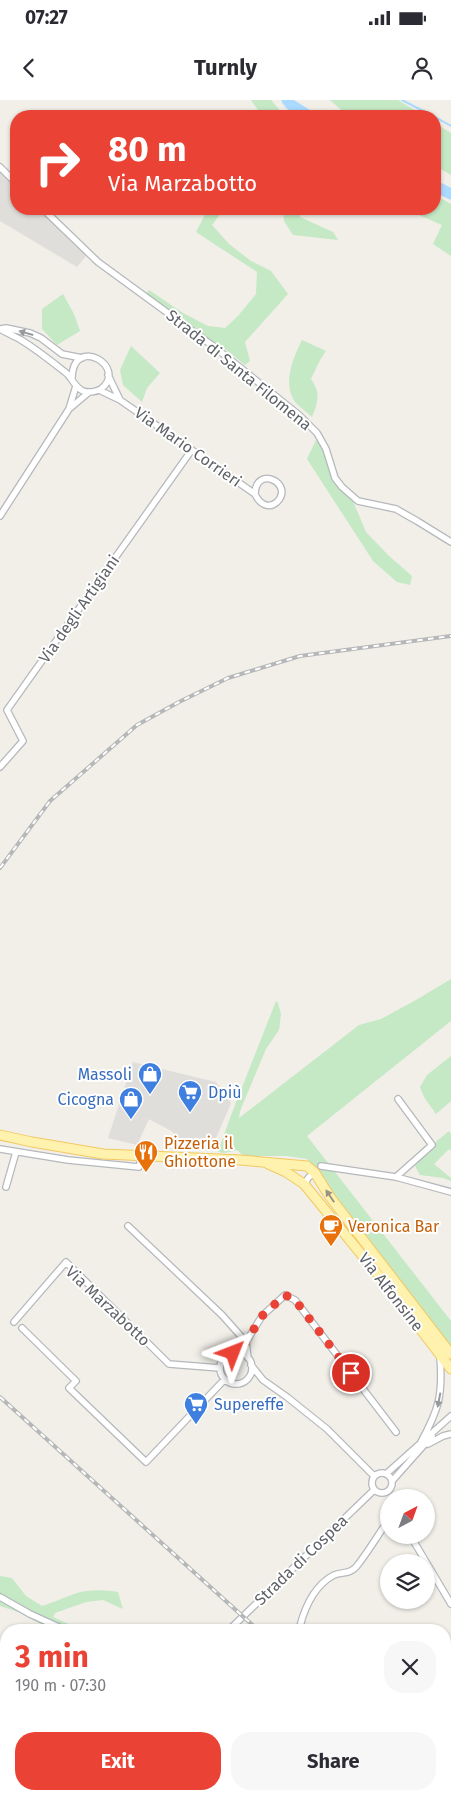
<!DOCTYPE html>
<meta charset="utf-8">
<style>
:root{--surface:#fff;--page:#f7f7f7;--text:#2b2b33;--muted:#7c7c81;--accent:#ea4335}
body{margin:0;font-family:"Fira Sans",sans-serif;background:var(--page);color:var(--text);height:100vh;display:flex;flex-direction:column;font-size:19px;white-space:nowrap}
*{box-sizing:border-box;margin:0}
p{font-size:16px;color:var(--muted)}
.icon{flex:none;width:28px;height:28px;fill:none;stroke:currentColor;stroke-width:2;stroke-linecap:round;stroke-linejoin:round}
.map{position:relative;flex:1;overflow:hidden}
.sheet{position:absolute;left:0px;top:1524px;width:451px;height:176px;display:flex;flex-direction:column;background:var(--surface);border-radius:20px 20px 0 0;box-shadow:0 1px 4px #0004}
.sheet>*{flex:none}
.hud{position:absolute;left:10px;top:10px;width:431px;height:105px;border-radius:20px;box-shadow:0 1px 4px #0004;background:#ea4335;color:#fff;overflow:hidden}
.needle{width:32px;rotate:41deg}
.controls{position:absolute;left:380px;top:1389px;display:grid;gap:10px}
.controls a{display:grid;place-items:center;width:55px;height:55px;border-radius:50%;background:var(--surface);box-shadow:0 1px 4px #0004;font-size:25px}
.pin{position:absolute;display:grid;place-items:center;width:42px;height:42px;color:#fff;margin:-21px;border:2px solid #fff;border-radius:50%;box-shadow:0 1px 5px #0007}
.me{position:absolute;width:55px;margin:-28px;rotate:45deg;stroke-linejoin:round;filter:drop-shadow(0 0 4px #0008)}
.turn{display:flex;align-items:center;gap:18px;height:105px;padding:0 15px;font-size:22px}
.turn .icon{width:65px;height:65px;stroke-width:2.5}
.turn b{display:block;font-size:35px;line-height:42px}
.round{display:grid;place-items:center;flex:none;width:52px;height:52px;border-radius:20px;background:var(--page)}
.headline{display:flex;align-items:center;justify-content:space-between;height:85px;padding:0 15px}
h1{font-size:30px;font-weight:700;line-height:38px;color:var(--accent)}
.action{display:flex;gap:10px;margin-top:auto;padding:10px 15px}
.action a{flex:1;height:58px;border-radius:20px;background:var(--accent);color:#fff;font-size:20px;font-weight:700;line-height:58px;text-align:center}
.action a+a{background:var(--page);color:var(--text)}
.status{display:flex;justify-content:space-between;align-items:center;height:35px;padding:0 25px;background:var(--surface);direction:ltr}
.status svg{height:14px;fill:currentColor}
header{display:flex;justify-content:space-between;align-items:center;height:65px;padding:0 15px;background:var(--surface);font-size:22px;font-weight:700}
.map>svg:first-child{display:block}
.industrial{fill:#e0deda}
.green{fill:#c5e8c5}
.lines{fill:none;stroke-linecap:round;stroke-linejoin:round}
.stream{stroke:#aadaff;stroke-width:2}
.river{stroke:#aadaff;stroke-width:11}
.minor-casing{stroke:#b5b8bc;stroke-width:8}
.primary-casing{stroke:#f2c960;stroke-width:11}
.minor{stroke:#fff;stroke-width:5.5}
.primary{stroke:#fff2af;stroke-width:9}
.rail-casing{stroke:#b6b7b8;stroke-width:4}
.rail{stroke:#fff;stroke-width:2;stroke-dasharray:5.5;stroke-linecap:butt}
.oneway{fill:#979a9d}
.oneway2{fill:#979581}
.route{stroke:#ea4335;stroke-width:9;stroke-dasharray:0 16.2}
.labels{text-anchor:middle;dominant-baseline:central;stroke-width:4;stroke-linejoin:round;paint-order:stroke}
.street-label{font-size:16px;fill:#5f6368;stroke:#fff}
.shop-label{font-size:16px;fill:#366cbe;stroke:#fff;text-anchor:end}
.food-label{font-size:16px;fill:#c56008;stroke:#fff;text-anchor:start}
</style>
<div class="status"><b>07:27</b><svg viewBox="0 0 49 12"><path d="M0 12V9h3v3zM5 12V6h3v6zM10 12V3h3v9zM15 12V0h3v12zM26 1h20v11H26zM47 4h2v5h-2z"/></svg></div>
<header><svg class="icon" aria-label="back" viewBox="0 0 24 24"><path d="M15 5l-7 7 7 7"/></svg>Turnly<svg class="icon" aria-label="person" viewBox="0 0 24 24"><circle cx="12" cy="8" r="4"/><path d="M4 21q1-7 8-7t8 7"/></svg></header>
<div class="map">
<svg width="451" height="1699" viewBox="0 0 451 1699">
<rect width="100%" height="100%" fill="#f1efe8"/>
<path class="industrial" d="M0,70L16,85V109H40L87,155L77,167L0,121Z
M133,962L216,982L231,1003L214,1043L177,1047L173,1032L149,1019L137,1045L108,1038Z"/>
<path class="green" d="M251,0H271L285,16H262Z
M330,0H398L424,16H348Z
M435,23L451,33V75L435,66Z
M435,95L451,104V156L433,144L442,125L405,109H435Z
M208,109H224L212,125L229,144L251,161L271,171L288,194L245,242L250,261L245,265L225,249L203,237L144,196L149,190L183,213L208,226L225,228L238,216L256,194L257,172L196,132Z
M283,109H300V117L333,132L338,140L293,135L284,121Z
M63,194L74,214L80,231L57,245L42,229V209Z
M302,240L326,251L320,260L311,279C321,293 318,302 312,317C308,313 302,309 297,304C281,286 293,258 302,240Z
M131,246L160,273L147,288L142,302L123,285L120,270Z
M316,340L324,348L333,371L352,399L366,432L388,455L412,476L410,485L397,482L373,461L307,359Z
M451,879V921L307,1036L451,1221V1248L336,1101L315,1068L307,1059L287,1056H244L237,1050L224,1053L218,1052L230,1018L276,901L278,903L281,914L279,930L266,949L240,1011L239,1018L359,925L381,919L416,900Z
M451,956V1001L436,1014L424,997L420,987L427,975Z
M449,1031L451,1035V1051L449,1049L434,1064L451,1078V1081L443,1078L420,1075L415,1066L432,1045Z
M0,1476L12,1478L26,1496L42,1506C55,1502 65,1497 77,1493C90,1489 105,1490 118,1492L123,1509L103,1500L86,1502L55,1513L53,1517L82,1530H52L18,1512L0,1506Z
M445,1595H451V1632H445Z"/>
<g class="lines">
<path class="stream" d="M402,0L433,16
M435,17L451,26"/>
<path class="river" d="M287,0L290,4L309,16
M435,86L451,94"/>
<g class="minor-casing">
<path id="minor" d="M0,67L16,83
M43,109L98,162L217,249L299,315L317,333L326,349L335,378L342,387L358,401L396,409L417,421L451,442
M0,229C7,233 14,236 21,240C36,249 51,261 65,272C72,277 74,287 83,291C88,293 96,292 101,289C129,267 73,234 72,278
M0,229L6,228L30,233L41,238L62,254L82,258
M108,275L120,300
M99,290L120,300L255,394C259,403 268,410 277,402C295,384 256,364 255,394
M69,309L88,293
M0,416L69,309L76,286
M0,667L23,641L7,610L191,351
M0,1049L68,1060L139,1067L142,1056
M321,1066L396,1077L451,1092
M396,1077L432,1045L398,999
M304,1084L309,1077L315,1073
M6,1087L16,1052
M128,1126L222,1215L246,1242L248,1258
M14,1222L66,1162L169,1264L220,1268
M22,1228L76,1281L69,1288L146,1362L225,1279
M220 1268a16 16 0 1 1 32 0a16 16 0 1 1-32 0Z
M233,1253L246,1242L262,1216L285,1195L295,1200L396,1332
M251,1265L263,1280L287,1297L327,1329L374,1376
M421,1342C439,1309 443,1295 440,1257
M428,1344L443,1336L451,1334
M372 1383a10 10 0 1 1 20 0a10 10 0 1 1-20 0Z
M386,1374L451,1316
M392,1381L432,1336
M410,1435L451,1504
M0,1497L30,1514L65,1530
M300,1526C305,1507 315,1485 334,1475C342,1472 350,1474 356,1467C365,1456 375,1440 383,1428L389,1423
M229,1530L374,1390
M445,1670L451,1669
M150,1694L152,1699
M307,1694V1699"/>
</g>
<g class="primary-casing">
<path id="primary" d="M0,1035L32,1042L103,1054L241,1060L307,1066L315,1073L330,1097L451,1254
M268,1064L286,1072L304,1084L388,1187L451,1269"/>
</g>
<use href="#minor" class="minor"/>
<use href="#primary" class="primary"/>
<g class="rail-casing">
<path id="rail" d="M0,768L50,701L137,625L179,602L228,578L300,556L451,536
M0,1297L258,1530
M384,1694L386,1699"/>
</g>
<use href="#rail" class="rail"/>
</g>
<defs><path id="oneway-solid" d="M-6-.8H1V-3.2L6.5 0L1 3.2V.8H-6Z" transform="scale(1.25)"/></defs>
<g class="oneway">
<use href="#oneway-solid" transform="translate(26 233) rotate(-164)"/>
<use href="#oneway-solid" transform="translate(439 1300) rotate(101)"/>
</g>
<use class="oneway2" href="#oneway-solid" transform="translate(330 1096) rotate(-124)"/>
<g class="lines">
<path class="route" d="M233,1253L246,1242L262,1216L285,1195L295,1200L351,1273"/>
</g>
<defs>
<g id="shop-pin" transform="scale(1.25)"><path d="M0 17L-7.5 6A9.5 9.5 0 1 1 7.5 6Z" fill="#3f7fe0" stroke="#fff"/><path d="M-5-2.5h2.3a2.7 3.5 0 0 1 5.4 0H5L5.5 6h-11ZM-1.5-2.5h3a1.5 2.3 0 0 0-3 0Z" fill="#fff"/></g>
<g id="supermarket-pin" transform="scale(1.25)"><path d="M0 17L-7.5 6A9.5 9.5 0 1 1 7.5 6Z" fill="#3f7fe0" stroke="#fff"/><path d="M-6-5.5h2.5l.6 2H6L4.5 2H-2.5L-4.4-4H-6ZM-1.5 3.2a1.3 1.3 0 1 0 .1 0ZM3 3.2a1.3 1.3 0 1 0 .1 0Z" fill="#fff"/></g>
<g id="restaurant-pin" transform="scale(1.25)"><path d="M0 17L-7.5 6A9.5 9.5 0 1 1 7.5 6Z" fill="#e8710a" stroke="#fff"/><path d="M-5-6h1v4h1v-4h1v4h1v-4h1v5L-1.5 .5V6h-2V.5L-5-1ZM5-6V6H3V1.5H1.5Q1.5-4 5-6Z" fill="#fff"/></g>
<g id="cafe-pin" transform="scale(1.25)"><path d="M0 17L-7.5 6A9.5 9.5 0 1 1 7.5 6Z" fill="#e8710a" stroke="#fff"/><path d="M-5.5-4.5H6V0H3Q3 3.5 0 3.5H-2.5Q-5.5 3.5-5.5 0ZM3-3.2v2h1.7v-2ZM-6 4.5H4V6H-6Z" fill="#fff"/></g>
</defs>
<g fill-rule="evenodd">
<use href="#shop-pin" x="150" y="974"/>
<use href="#supermarket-pin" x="190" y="992"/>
<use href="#shop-pin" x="131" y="999"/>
<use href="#restaurant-pin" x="146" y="1052"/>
<use href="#cafe-pin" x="331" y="1126"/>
<use href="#supermarket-pin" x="196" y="1304"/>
</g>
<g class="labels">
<g class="street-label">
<text transform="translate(239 270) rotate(39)">Strada di Santa Filomena</text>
<text transform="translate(188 347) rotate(35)">Via Mario Corrieri</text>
<text transform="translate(79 509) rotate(-55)">Via degli Artigiani</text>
<text transform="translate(391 1192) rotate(52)">Via Alfonsine</text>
<text transform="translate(108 1206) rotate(43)">Via Marzabotto</text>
<text transform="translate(301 1460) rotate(-44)">Strada di Cospea</text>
</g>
<g class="shop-label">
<text x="132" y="974">Massoli</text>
<text x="208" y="992" text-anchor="start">Dpiù</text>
<text x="114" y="999">Cicogna</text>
<text x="214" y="1304" text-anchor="start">Supereffe</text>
</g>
<g class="food-label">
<text x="164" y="1043">Pizzeria il<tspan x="164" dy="18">Ghiottone</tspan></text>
<text x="348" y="1126">Veronica Bar</text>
</g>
</g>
</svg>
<div class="controls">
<a><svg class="needle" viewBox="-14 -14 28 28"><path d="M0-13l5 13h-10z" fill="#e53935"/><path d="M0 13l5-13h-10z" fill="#7c7c81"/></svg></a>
<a><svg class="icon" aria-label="layers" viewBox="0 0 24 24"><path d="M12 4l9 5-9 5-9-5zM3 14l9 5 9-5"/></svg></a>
</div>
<div class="pin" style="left:351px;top:1273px;background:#d93025"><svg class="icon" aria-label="arrive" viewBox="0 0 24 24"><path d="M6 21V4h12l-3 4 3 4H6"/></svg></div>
<svg class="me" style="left:233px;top:1253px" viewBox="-20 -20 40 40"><path d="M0-17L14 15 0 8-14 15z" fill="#ea4335" stroke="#fff" stroke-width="4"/></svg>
<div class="hud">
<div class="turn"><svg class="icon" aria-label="right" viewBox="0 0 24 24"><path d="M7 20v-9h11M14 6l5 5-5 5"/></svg><div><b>80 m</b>Via Marzabotto</div></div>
</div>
<section class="sheet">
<div class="headline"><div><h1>3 min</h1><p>190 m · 07:30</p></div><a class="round"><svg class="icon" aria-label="close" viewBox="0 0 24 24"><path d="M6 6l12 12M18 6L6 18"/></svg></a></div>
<div class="action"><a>Exit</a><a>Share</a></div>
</section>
</div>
